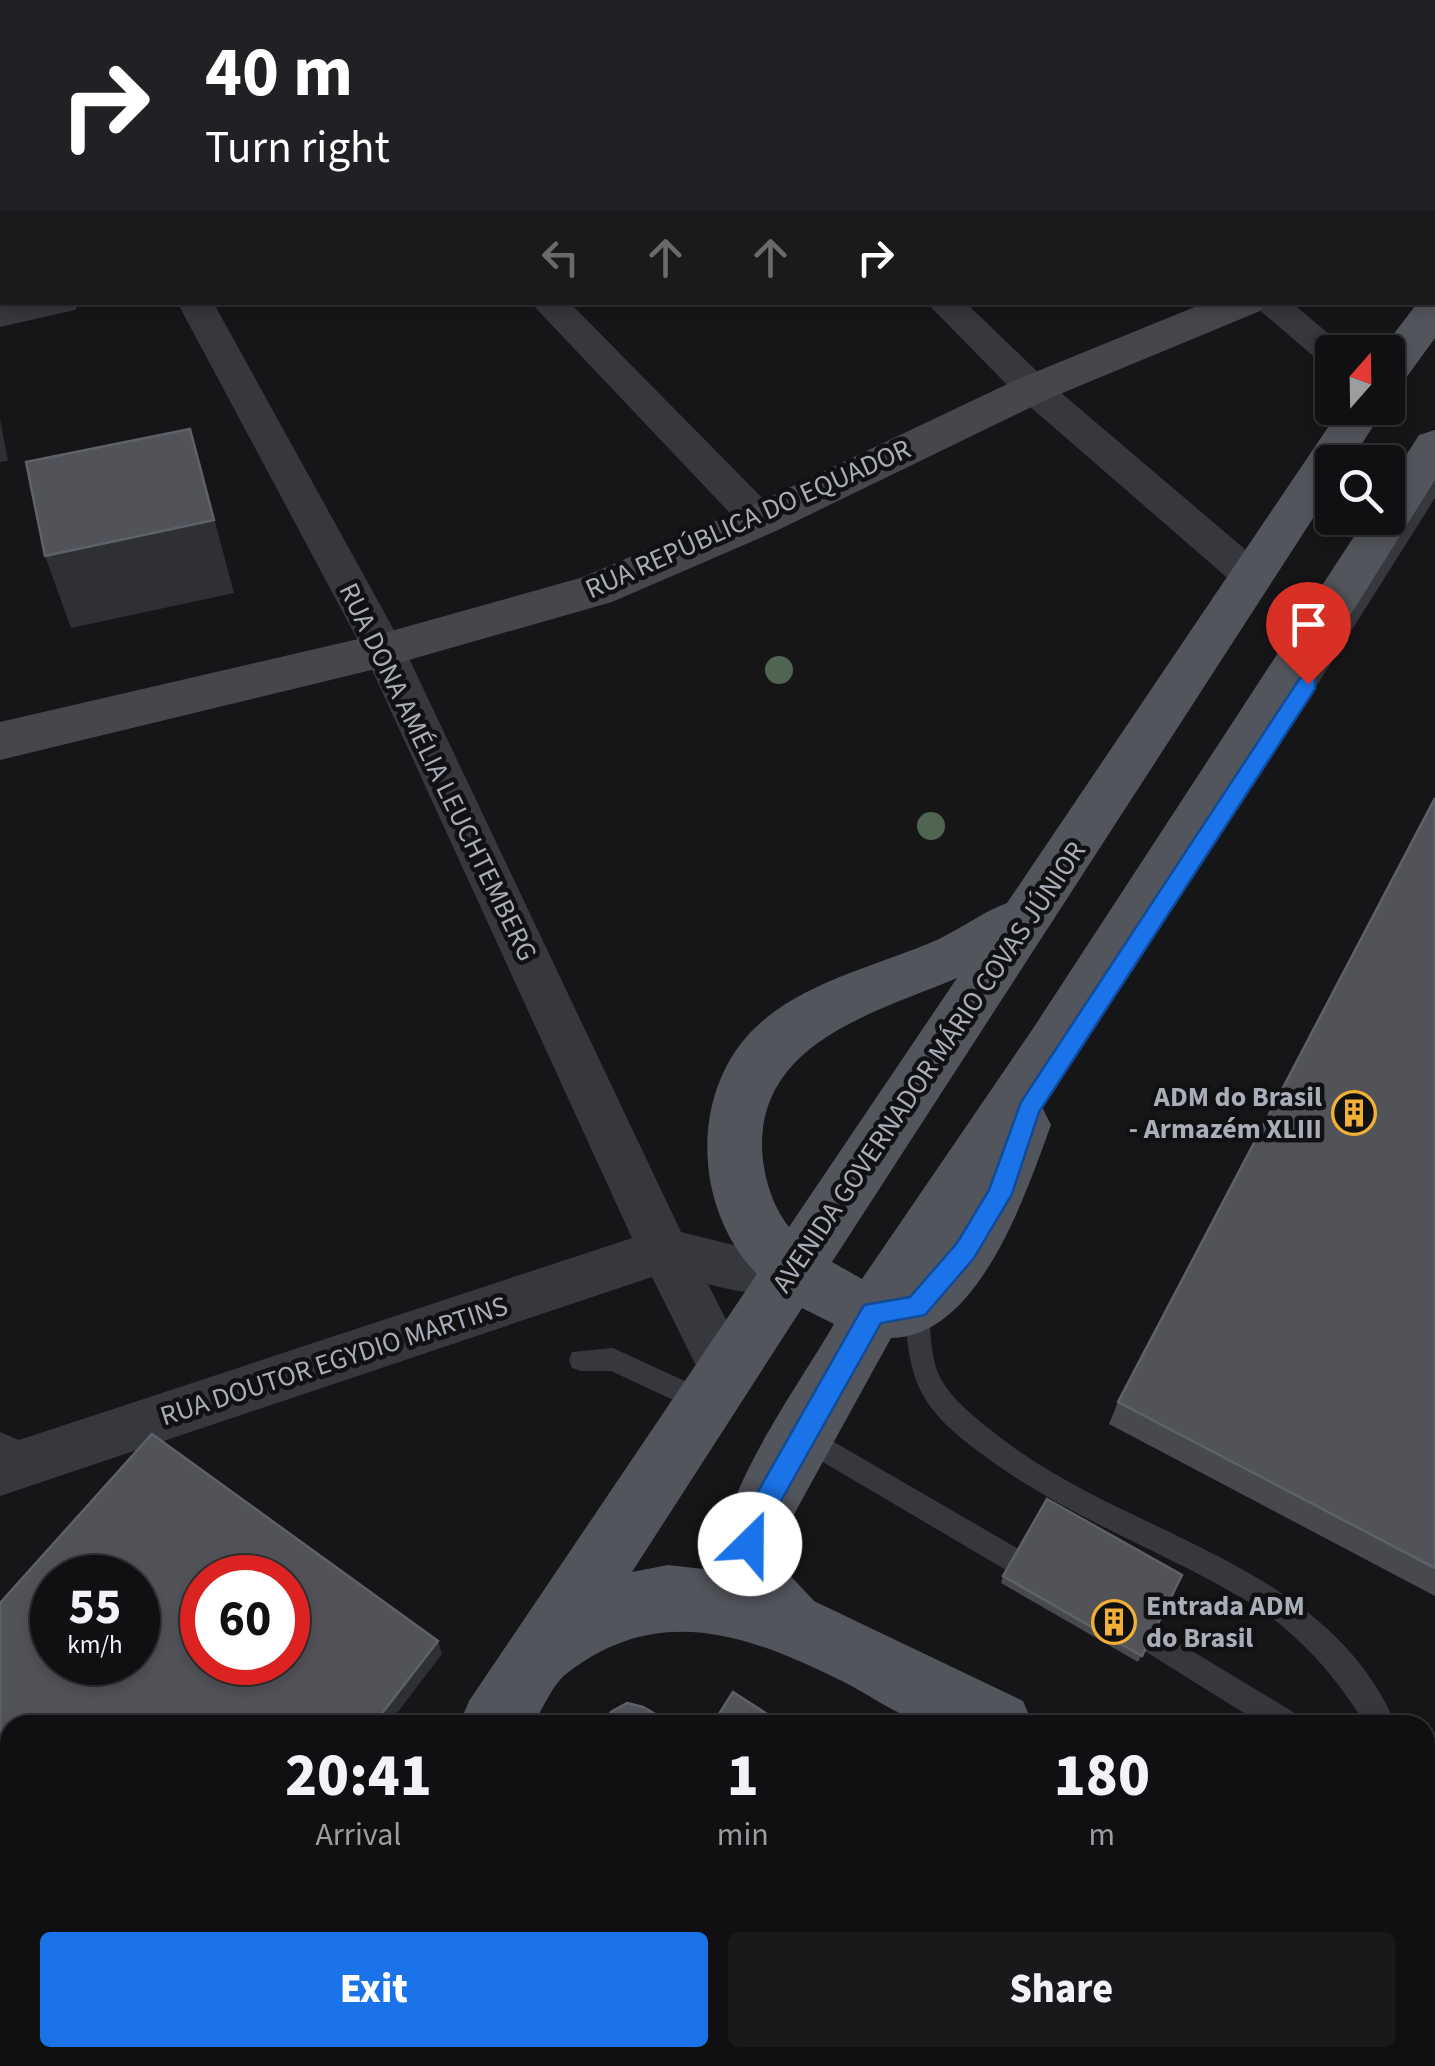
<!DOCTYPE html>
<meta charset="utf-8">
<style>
:root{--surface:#101012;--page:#19191b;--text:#f1f3f6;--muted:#9c9d9f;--line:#303032;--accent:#1a73e8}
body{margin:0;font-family:"Source Sans 3",sans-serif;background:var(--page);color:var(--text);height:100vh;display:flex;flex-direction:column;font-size:38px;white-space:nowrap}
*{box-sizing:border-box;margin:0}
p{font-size:32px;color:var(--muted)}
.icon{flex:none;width:55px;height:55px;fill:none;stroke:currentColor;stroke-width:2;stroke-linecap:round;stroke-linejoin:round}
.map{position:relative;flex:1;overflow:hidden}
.details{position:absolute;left:0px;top:1715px;width:1435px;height:352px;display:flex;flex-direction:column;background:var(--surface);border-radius:30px 30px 0 0;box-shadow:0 5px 15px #0003,0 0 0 2px var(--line)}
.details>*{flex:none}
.banner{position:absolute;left:0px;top:0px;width:1435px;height:305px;box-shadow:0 5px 15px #0003,0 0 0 2px var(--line);background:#202124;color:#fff;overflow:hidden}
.needle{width:65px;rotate:20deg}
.controls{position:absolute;left:1315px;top:335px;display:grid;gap:20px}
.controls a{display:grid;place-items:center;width:90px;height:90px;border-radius:10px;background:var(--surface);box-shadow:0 5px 15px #0003,0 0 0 2px var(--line);font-size:50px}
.speed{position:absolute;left:30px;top:1555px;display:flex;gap:20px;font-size:50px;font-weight:700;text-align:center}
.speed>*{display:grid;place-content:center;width:130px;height:130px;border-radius:50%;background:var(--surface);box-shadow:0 5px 15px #0003,0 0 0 2px var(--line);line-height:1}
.speed small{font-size:25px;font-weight:400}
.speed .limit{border:15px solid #d22;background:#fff;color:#111}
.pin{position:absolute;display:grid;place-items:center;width:85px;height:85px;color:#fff;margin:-102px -42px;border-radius:50% 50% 50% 0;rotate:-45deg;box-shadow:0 0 10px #0007}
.pin .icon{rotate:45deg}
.me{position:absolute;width:110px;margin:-55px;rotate:23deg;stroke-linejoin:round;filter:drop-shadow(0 0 8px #0008)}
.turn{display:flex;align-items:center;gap:35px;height:210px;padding:0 40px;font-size:45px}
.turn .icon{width:130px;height:130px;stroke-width:2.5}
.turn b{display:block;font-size:70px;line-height:85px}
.lanes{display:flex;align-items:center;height:95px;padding:0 40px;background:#0003;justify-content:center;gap:50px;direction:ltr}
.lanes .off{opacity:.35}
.eta{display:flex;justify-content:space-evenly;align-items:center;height:170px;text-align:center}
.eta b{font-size:60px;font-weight:800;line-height:70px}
.button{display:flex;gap:20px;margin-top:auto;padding:20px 40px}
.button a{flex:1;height:115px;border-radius:10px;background:var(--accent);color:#fff;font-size:40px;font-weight:800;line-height:115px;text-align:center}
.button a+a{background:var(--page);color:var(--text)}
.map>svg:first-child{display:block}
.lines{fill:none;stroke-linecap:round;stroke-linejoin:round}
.path{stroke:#3d3f44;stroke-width:8;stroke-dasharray:6 9;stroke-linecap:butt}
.lane{fill:#37383d;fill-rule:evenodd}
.street{fill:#37383d;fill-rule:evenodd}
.secondary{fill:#45474d;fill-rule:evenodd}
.primary{fill:#53555c;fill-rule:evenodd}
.tree{fill:#506452}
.wall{fill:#47494d}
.shaded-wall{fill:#2f3033}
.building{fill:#525359;stroke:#5f6168;stroke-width:2.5;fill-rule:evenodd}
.route{fill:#1a73e8;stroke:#114b97;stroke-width:2.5}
.labels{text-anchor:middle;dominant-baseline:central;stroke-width:9;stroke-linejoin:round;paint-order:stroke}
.street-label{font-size:28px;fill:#a8adb8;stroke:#111113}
.poi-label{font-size:28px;font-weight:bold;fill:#a8adb8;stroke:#111113;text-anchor:end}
</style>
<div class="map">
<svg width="1435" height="2066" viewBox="0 0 1435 2066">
<rect width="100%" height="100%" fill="#161618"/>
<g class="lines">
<path class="path" d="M167,2066L173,2058"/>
<path class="lane" d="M1435,477V498L1288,731H1274L1271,726L1274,721L1429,479Z
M916,1296L925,1299L928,1307C931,1331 930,1360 942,1381C958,1407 986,1426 1009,1444C1135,1538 1329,1565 1396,1725H1366C1333,1672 1295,1629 1240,1597C1154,1547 1061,1514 982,1454C960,1438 936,1419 923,1395C908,1368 907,1337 904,1307L907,1299Z
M613,1348L715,1395L719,1403L715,1411L706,1415L697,1411L611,1371H581L572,1368L569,1360L572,1352Z
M803,1424L1046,1565L1050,1574L1046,1583L1037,1587L1028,1583L794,1445L790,1436L794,1427Z
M1126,1611L1298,1715L1302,1725H1263L1116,1633L1113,1624L1116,1615Z
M1425,1884L1435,1889V1932L1425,1927Z"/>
<path class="street" d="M20,0H51L52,2H21Z
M10,302H80L75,310L0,327V305Z
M177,302H213L405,650L681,1232L754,1250L794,1246L812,1253L820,1269L812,1285C775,1299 746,1294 708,1284L752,1371L745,1388L726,1395L707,1388L652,1277L0,1496V1432L19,1440L632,1238L363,650Z
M530,302H569L774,510L780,520L774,530L760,533L746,530Z
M926,302H965L1046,380L1267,568L1273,578L1267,588L1253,592L1239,588L1020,398Z
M1250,302H1291L1350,352H1332V365L1319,361Z"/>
<path class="secondary" d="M1235,0H1274L1275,2H1237Z
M1280,0H1319L1320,2H1282Z
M1432,109H1435V133H1432Z
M1435,213V237L1432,238V214Z
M1207,302H1265L1260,311L1048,399L776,531L612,602L384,667L0,760V722L384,633L580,578L744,509L1018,379Z"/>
<path class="primary" d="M1435,295V338L1403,382L1388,386V352H1380L1418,302H1432Z
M1341,408H1385L1350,462H1332V489L832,1262L862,1279L1034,1027L1366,518H1388V484L1419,435L1435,430V480L1042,1107L1051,1125C1026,1193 979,1337 891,1338L787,1527L786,1571L814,1601L1023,1701L1033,1725C1004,1725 952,1732 926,1724C898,1716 870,1695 844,1682C749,1635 659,1601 566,1674C553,1684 542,1710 533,1725H459L469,1701L757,1274C696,1212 689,1101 748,1035C795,983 878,966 939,939C962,928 984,911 1007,903ZM957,978L789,1227C772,1206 763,1175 762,1148C760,1041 877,1012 957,978ZM802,1308L834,1324C800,1384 711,1504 721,1571L668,1565L632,1572Z
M228,2058H305L302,2066H225Z
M1325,2058H1402L1405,2066H1328Z"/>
</g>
<g class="tree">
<circle cx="779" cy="670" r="14"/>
<circle cx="931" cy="826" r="14"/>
</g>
<path class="wall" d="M154,0H365V2H156Z
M438,0H492V2H440Z
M1435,798V1596L1109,1424L1118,1402Z
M1182,1575L1138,1662L1001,1583L1003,1576Z"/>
<path class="shaded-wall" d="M163,0H225V2H164Z
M253,0H365V2H253Z
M460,0H492V2H460Z
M0,84H2V163H0Z
M2,197V270H0V198Z
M0,419L8,461L0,462Z
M190,429L234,593L71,628L45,556Z
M438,1641L442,1654L388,1725H373Z"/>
<path class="building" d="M508,0H640L629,2H511Z
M2,29V84H0V30Z
M0,146H2V197L0,198Z
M190,429L214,520L45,556L26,462Z
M1435,798V1568L1118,1402Z
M152,1434L438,1641L373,1725H10V1782L0,1774V1603ZM52,1578H138V1662H52ZM202,1578H288V1662H202Z
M1047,1499L1182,1575L1142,1656L1003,1576Z
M733,1692L784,1725H712Z
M627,1703L643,1707L674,1725H603L611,1712Z
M390,2058H1303L1316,2066H385Z"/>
<path class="route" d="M1308,676L1315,678V689L1039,1112L1012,1194L974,1258L925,1315L881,1323L768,1524L759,1554L750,1557L740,1554L736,1544L747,1511L864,1305L910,1297L957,1243L989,1190L1021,1102L1300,678Z"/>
<defs>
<g id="building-ring" transform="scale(2.25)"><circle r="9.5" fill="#111113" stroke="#f2b134" stroke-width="1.5"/><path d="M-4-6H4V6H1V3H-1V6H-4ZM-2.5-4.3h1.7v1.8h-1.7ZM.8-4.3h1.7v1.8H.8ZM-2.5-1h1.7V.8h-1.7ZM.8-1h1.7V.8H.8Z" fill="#f2b134"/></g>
</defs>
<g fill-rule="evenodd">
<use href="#building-ring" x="1354" y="1113"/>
<use href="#building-ring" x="1114" y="1622"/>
</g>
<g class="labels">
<g class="street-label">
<text transform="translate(748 519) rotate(-24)">RUA REPÚBLICA DO EQUADOR</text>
<text transform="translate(438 772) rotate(64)">RUA DONA AMÉLIA LEUCHTEMBERG</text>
<text transform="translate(929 1067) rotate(-56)">AVENIDA GOVERNADOR MÁRIO COVAS JÚNIOR</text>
<text transform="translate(334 1361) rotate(-18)">RUA DOUTOR EGYDIO MARTINS</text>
</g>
<g class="poi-label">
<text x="1322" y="1097">ADM do Brasil<tspan x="1322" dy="32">- Armazém XLIII</tspan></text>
<text x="1146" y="1606" text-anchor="start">Entrada ADM<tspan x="1146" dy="32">do Brasil</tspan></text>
</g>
</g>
</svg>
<div class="controls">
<a><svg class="needle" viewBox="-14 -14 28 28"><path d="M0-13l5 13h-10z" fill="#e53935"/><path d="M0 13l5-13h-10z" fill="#9c9d9f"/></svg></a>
<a><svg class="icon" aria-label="search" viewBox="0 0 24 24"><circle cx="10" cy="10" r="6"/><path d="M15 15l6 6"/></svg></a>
</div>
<div class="speed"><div>55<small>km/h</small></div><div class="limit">60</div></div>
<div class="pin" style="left:1308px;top:684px;background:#d93025"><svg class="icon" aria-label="arrive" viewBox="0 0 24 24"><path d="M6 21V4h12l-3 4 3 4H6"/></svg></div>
<svg class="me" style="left:750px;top:1544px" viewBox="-20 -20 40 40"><circle r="19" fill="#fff"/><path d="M0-13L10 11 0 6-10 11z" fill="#1a73e8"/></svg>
<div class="banner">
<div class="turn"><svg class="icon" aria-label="right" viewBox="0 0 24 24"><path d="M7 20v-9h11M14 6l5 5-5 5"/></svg><div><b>40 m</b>Turn right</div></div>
<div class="lanes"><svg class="icon off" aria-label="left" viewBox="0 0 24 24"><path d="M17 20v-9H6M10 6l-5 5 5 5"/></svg><svg class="icon off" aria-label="ahead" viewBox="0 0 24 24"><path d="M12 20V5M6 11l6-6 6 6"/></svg><svg class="icon off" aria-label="ahead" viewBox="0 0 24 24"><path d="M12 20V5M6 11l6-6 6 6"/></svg><svg class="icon" aria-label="right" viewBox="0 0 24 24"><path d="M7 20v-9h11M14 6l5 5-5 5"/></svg></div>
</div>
<section class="details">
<div class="eta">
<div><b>20:41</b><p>Arrival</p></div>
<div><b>1</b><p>min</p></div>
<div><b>180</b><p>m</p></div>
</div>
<div class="button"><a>Exit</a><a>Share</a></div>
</section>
</div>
